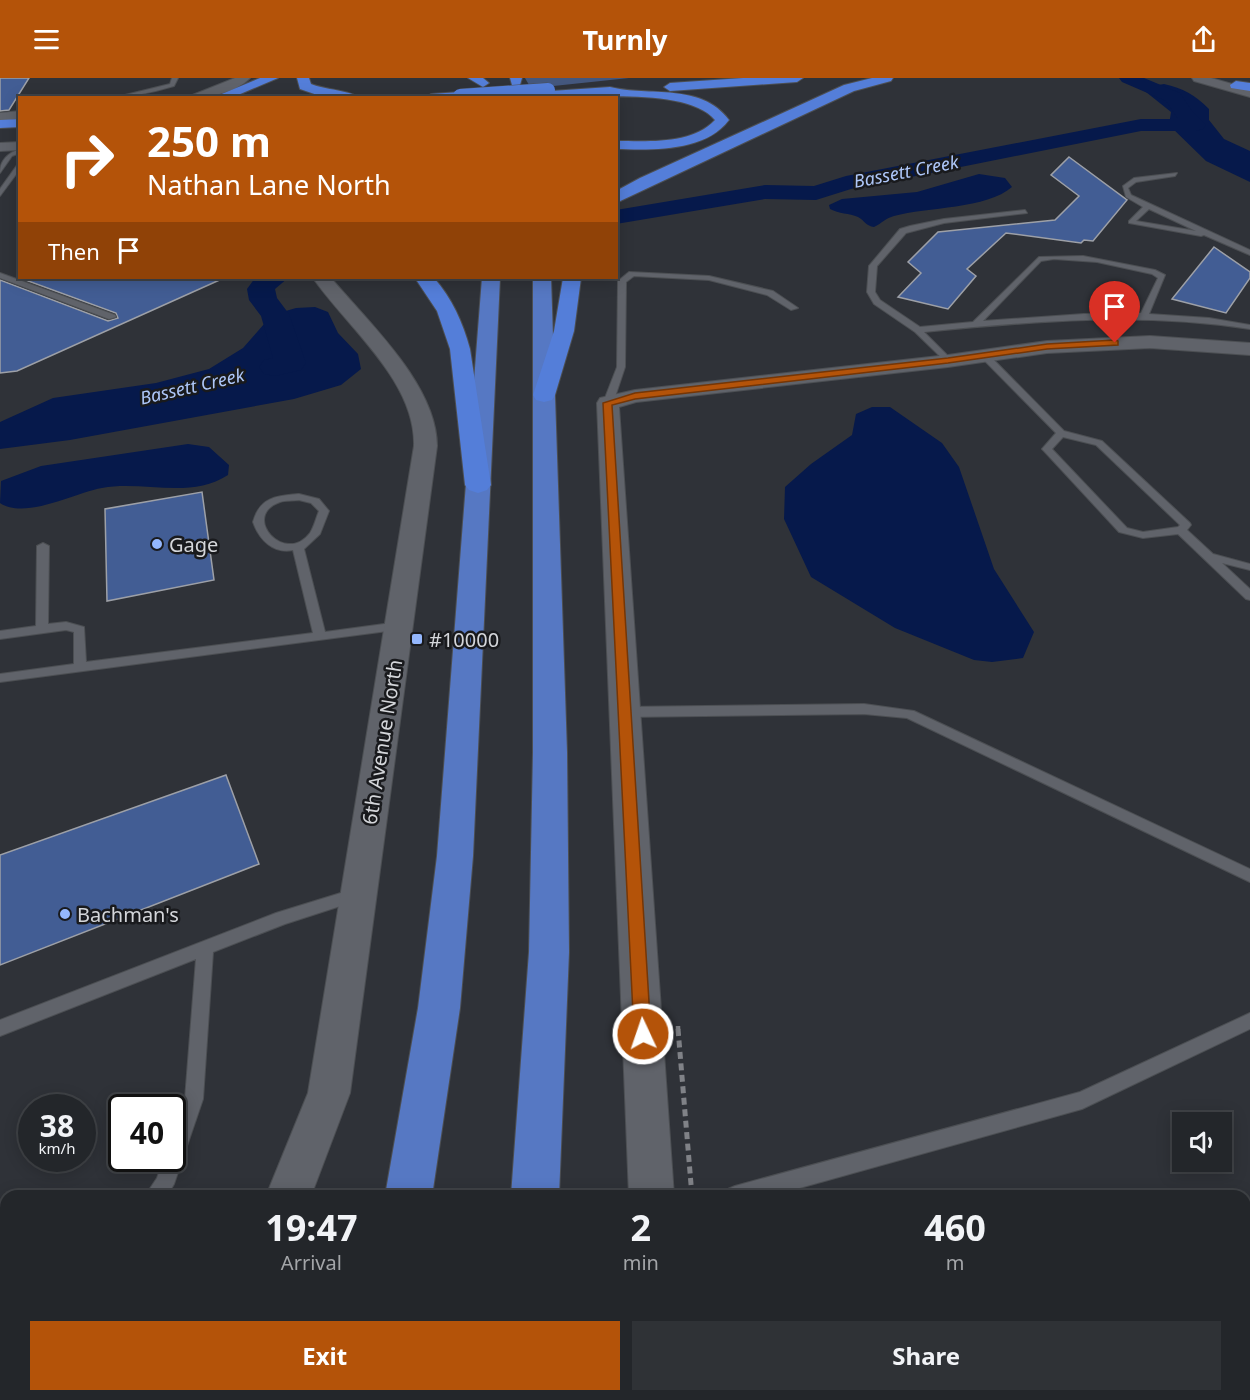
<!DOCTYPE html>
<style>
:root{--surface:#23262a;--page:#2f3236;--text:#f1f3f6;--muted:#a3a5a8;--line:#404347;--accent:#b45309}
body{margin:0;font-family:"Noto Sans",sans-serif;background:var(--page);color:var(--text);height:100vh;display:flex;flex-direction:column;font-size:22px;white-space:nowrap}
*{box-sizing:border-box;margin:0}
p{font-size:20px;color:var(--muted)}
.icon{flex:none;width:33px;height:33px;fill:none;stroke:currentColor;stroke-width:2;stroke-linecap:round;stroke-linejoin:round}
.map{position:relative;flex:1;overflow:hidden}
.sheet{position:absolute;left:0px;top:1112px;width:1251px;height:212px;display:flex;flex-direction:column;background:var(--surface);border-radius:18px 18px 0 0;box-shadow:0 3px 15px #0003,0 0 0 2px var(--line)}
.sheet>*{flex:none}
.top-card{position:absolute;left:18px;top:18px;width:600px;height:183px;border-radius:0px;box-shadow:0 3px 15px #0003,0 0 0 2px var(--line);background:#b45309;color:#fff;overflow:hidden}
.buttons{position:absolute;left:1172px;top:1034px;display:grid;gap:12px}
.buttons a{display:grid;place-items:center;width:60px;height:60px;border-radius:0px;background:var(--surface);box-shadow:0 3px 15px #0003,0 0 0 2px var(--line);font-size:30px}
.speed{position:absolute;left:18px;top:1016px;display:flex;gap:12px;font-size:30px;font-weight:700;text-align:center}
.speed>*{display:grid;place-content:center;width:78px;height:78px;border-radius:50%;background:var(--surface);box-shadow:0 3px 15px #0003,0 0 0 2px var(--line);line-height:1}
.speed small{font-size:15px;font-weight:400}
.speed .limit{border:3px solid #111;border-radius:9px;background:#fff;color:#111}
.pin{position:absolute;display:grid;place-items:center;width:51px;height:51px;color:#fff;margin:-62px -26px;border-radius:50% 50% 50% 0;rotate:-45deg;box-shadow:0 0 6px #0007}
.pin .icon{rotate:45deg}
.me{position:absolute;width:66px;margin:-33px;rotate:357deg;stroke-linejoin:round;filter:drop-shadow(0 0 4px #0008)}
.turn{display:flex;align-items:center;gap:21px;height:126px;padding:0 30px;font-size:27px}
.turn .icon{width:78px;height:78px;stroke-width:2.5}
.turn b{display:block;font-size:42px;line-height:51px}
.then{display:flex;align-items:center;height:57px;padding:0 30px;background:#0003;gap:12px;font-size:22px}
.eta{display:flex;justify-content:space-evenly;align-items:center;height:102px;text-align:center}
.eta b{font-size:36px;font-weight:700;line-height:42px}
.cta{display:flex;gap:12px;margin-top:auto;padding:12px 30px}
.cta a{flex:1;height:69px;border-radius:0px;background:var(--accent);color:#fff;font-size:24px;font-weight:700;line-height:69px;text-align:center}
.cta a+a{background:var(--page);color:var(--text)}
header{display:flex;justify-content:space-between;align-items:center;height:78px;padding:0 30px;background:var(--accent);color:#fff;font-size:27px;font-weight:700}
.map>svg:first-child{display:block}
.green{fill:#44577d}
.water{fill:#06194b}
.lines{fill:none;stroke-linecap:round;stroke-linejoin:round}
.river{fill:#06194b;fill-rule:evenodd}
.building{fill:#425d94;stroke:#9da0a7;stroke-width:1.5}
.service-casing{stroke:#4c4f53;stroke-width:2}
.tertiary-casing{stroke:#4c4f53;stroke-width:2}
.trunk-casing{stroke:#4c4f53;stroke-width:2}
.motorway-casing{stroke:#4c4f53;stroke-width:2}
.path-far1{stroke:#808287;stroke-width:4.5;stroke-dasharray:5 4;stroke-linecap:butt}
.path{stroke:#808287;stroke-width:5;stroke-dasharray:7 4.5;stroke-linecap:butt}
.service{fill:#60636a;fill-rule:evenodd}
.tertiary{fill:#60636a;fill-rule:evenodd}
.trunk{fill:#5678c3;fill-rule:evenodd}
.motorway{fill:#547ed9;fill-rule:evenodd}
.motorway-bridge-casing{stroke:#4c4f53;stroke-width:15;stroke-linecap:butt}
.motorway-bridge{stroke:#547ed9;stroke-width:14}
.route{fill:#b45309;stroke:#753606;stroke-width:1.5}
.poi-dot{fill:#94b7fd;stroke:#191a1d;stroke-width:2}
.labels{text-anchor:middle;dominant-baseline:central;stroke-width:5;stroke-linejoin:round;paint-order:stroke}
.far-water-label{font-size:18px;font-style:italic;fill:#aec7f9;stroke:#191a1d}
.poi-label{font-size:20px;fill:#d4d6da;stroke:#191a1d;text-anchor:start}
.street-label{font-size:20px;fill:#d4d6da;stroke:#191a1d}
</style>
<header><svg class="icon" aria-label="menu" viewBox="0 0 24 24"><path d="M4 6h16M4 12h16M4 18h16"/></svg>Turnly<svg class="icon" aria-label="share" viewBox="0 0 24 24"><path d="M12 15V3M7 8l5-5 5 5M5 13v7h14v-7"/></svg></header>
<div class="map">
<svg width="1250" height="1322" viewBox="0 0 1250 1322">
<rect width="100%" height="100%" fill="#2f3238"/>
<path class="green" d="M525,0H629L544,9L529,7Z"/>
<path class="water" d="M1164,6C1183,10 1195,17 1209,31V42L1224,61L1250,73V104L1206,83L1169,47L1171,34L1141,10Z
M979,96L1005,100L1012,109C987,131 927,129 894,138C886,140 882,145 874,149C866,148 865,143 858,139C849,135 839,136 830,131L829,127L842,121L917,114Z
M315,229L328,234L338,255L358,276L361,291L341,307L294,321L70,362L0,371V344L53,320L156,305L209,291L243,270L272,237L296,230Z
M872,329H890L942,365L959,389L994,491L1034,554L1023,580L992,584L974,582L895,550L811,499L784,441L785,409L811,386L852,357L856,336Z
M188,366L209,369L229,387L228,397C190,422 143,402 102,410C74,415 25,442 0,425L1,403L41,388Z"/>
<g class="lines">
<path class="river" d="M1119,0H1144L1180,15L1192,33L1206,47L1203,51L1196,53H1141L851,111L816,122L765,121L616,146V132L765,107L814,108L846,98L1141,41H1178L1166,23L1122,4Z
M255,200H288L275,211L277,220L289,236L306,285L301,292L275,298L264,296L259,289L264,282L273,280L261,238L249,222L247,211Z"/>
</g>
<path class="building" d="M0,0H29L9,32L0,33Z
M1069,79L1127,122L1093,163L1084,162L1081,165L1006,155L967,191L976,198L948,231L898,219L921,195L908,184L938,154L1055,142L1079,118L1051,97Z
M1214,169L1250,194V200L1226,235L1172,221Z
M20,200H224L17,293L0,295V202L108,243L118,240L116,235Z
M202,414L214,502L107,523L105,431Z
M226,697L259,786L0,887V777Z"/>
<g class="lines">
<g class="service-casing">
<path id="service" d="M172,0H178L174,8C148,16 125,20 98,20L121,18L170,6Z
M20,71V75L12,78L0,95C0,82 8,75 20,71Z
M20,83V91L0,118V111Z
M1177,95L1175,98L1136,104L1128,110L1131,117L1250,172V177L1204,157L1201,158L1129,145V143L1143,129L1126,119L1123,108L1134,100ZM1149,131L1196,153L1136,143Z
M1025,132L1027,135L944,145L906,155L877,188L875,214L880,222L920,249L973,244L1039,179L1083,178L1155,192L1165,197L1149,236L1209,240L1250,247V251C1139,234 1035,243 924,254L951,281V285L948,286L915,254L874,226L867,214L869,188L900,151L910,148L944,141ZM1054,181L1097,184L1152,196L1158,200L1141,235L1084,236L983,243L1041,183Z
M629,194L709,198L773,213L798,230L791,232L767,217L709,202L634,198L626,204L625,289L613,325L608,328L603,325L617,289L618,203Z
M0,195L115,237L116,239L109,241L0,200Z
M982,276H988L1064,353L1102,363L1190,445L1191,447L1187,452L1213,476L1250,486V492L1222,485L1250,511V522L1246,521L1178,456L1143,460L1119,454L1044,373L1042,371L1056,355L982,280ZM1063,359L1096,367L1180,447L1178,449L1143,454L1127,450L1052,371Z
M299,416L319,421L329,433L320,456L304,471L325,554L399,544L405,548L403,551L0,604V596L74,586V554L66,552L0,561V553L36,548L37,468L43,465L49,468L48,546L66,544L84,549L86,584L313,555L293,472C273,476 259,461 253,444C260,419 276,418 299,416ZM299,422L311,425L319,433C316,440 314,449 310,455C285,488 240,438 280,424C286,422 293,423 299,422Z
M864,626L914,633L1250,791V804L907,640L864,636L624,639L617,634L624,629Z
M357,810L362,811L365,816L362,821L285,846L213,874L203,1021L174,1106L167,1118H145L157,1100L164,1080H172V1056L185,1021L196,881L0,958V942L276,835Z
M1250,935V951L1082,1031L771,1118H726L728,1111L735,1108L1080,1014Z
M6,1234V1254L0,1255V1235Z"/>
</g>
<g class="tertiary-casing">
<path id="tertiary" d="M235,0H250C234,16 207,20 185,20Z
M1192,0H1211L1250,11V19L1194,3Z
M20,33V41L0,43V35Z
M20,64V72L0,73V65Z
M313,200H331C368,244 437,307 437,368L350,1015L311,1118H266L308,1015L414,368C416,303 347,249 313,200Z
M1150,258L1250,265V277L1150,270L1047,275L948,289L636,324L619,329L674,1118H629L597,325L600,320L635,312L948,277L1047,263Z
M143,1317H194L192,1322H140Z
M632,1317H682L683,1322H631Z"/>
</g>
<g class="trunk-casing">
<path id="trunk" d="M482,200H500L473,778L460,930L432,1118H385L418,930L437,778Z
M533,200H551L567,674L569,874L559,1118H511L529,874L533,674Z
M351,1317H405L404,1322H350Z
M490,1317H544L543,1322H489Z"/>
</g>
<g class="motorway-casing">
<path id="motorway" d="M260,0H278L231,20H212Z
M297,0H309L311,6C325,12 350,12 360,20H326L300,11Z
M468,0H483L489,5L483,9Z
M510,0H522L520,7H512Z
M743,0H803L797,4L670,13L664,9L670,5Z
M872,0H893L891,3L854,13L616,125V113L640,100L844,7Z
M1236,3L1250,5V13L1231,10L1230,7Z
M610,9C649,19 701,4 729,42C705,74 653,72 616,71V63C647,63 692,67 715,42C688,9 586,20 546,20L544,17L551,13Z
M460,14L465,15L466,20H425L431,16Z
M20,41V49L0,50V42Z
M415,200H434C452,220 463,245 470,271L491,407L487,412L478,415L469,412L465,407L450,271L437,233Z
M563,200H581L574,253L555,317L552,322L544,324L536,322L533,317L554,253Z"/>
</g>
<path class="path-far1" d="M678,948V952"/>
<path class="path" d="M678,951L692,1118"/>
<use href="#service" class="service"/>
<use href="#tertiary" class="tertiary"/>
<use href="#trunk" class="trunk"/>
<use href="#motorway" class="motorway"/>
<g class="motorway-bridge-casing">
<path id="motorway-bridge" d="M460,18L548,12"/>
</g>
<use href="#motorway-bridge" class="motorway-bridge"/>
</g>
<path class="route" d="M1115,262L1118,263V267L1047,271L948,285L635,321L612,327L651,956L649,962L643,965L636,962L634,956L603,325L635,315L948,280L1047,266Z"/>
<g class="poi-dot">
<circle cx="157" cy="466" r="6"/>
<rect x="411" y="555" width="12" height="12" rx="3"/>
<circle cx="65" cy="836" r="6"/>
</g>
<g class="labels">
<g class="far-water-label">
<text transform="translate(906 93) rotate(-11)">Bassett Creek</text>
<text transform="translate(192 308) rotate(-13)">Bassett Creek</text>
</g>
<g class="poi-label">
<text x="169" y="466">Gage</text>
<text x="429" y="561">#10000</text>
<text x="77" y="836">Bachman's</text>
</g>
<g class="street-label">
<text transform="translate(382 664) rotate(-81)">6th Avenue North</text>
</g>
</g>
</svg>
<div class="buttons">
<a><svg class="icon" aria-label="sound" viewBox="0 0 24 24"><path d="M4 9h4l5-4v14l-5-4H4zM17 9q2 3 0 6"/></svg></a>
</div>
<div class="speed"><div>38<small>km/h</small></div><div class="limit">40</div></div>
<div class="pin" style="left:1115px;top:265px;background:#d93025"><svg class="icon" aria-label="arrive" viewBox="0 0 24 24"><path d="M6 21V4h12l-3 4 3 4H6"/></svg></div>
<svg class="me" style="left:643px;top:956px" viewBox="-20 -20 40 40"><circle r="17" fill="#b45309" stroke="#fff" stroke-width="3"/><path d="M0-11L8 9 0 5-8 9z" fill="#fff"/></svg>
<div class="top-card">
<div class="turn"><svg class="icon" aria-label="right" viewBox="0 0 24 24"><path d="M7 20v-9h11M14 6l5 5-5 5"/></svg><div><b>250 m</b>Nathan Lane North</div></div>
<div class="then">Then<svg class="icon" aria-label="arrive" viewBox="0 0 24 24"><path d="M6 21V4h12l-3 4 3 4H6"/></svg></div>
</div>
<section class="sheet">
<div class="eta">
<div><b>19:47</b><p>Arrival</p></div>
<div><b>2</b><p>min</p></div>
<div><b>460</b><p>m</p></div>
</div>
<div class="cta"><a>Exit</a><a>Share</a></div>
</section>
</div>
